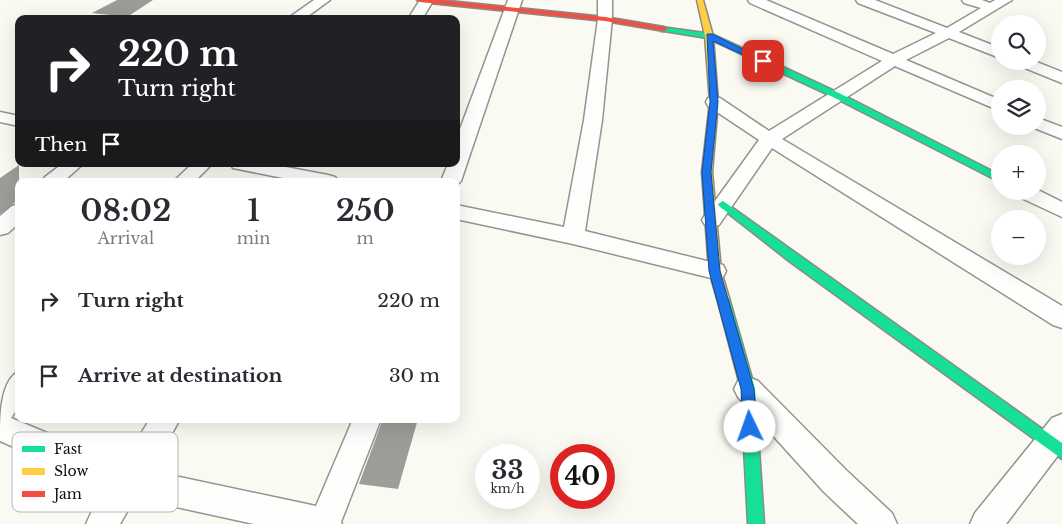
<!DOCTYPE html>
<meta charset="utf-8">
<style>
:root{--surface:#fff;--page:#f2f2f3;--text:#2b2b33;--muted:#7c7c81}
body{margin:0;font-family:"Libre Baskerville",serif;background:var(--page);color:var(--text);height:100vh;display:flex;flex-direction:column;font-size:19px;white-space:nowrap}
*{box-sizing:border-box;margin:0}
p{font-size:16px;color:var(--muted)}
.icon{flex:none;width:28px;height:28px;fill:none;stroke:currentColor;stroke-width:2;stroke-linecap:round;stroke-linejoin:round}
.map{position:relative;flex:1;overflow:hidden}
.side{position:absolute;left:15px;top:178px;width:445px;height:245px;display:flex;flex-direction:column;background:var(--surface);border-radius:10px;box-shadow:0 5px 20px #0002}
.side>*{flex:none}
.guide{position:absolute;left:15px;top:15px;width:445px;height:152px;border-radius:10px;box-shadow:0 5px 20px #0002;background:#202124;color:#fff;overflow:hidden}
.buttons{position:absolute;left:991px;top:15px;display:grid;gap:10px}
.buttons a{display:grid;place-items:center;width:55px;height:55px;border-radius:50%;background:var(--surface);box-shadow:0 5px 20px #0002;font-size:25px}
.speed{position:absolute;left:475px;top:444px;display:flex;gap:10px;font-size:25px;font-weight:700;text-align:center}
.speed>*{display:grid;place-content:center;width:65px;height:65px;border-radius:50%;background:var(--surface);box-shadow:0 5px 20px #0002;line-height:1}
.speed small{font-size:12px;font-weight:400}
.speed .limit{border:8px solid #d22;background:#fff;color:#111}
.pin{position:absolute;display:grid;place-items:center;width:42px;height:42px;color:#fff;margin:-21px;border-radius:10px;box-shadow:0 2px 8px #0006}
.me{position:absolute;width:55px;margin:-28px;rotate:357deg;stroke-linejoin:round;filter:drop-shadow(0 0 4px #0008)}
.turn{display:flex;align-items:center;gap:18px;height:105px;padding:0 20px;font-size:22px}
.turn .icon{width:65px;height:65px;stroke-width:2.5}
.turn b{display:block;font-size:35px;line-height:42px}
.then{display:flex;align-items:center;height:48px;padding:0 20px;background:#0003;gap:10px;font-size:19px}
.eta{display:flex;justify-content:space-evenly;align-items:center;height:85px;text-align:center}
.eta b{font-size:30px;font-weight:600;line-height:35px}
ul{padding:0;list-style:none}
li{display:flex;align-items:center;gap:15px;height:75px;padding:0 20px}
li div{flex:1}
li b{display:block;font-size:19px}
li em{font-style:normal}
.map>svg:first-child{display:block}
.building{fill:#9d9c98}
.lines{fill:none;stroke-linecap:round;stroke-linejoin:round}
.street-casing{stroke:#949490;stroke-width:3}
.fast-casing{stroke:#8a8a87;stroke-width:3}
.slow-casing{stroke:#8a8a87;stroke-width:3}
.jam-casing{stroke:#8a8a87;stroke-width:3}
.street{fill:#fefefd;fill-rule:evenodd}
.fast{fill:#16e098;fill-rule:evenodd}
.slow{fill:#ffcf43;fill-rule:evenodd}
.jam{fill:#f24e42;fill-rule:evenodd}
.route{fill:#1a73e8;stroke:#114b97}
.key{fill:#fff;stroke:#b6b6b6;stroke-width:1}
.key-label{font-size:14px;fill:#0d0d0d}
</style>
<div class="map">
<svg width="1062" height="524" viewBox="0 0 1062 524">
<rect width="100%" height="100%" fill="#fafaf2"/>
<path class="building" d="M117,0H153L127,17L92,13Z
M19,165V199L0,214V178Z
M383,419H418L398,489L359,484Z"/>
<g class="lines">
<g class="street-casing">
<path id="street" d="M314,0H330L304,19H287Z
M420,0L433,1L422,19H408Z
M508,0H522L461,181L456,186V181H441L448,164H456V140Z
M598,0H612V19L602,120L585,231L723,265L726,271L723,277L715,279L573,244L456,219V205L564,227L584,120L598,19Z
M748,0H766L893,54L936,33L858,3L856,0H875L947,28L981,8L964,3L962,0H982L990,3L995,0H1012L959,32L1000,48V58L949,38L906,60L1000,100V111L895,66L782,139L1062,306V328L1053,325L772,148L719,225L712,227L705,225L702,220L705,215L759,140L708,106L706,102L708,98H720L769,131L882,61L750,3Z
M1013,61H1034L1062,72V83L1015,64Z
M0,112L19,116V126L0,122Z
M1038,118L1062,127V139L1032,127L1038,126Z
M62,164H83L64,181H42L45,177Z
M192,164H212L195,181H174Z
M231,164H270L328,175L335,177L338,181H298L233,168Z
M1038,190L1062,202V217L1017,196L1014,191H1038Z
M19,204V223L8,233L0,235V216L12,206Z
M19,371V406L11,418L122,464L150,419H180L151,471L316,506L353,419H381L341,522L342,524H254L135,498L120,524H86L91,513L107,487L0,441C0,417 0,381 19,371Z
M748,377L758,381L846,470L892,513L897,524H858L824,492L738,397L734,389L738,381Z
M1062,414V450L1006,524H970L975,513L1052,418Z"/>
</g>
<g class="fast-casing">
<path id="fast" d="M661,27L712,34L839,93L1000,175V182L833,97L707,38L664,31H661Z
M723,201L1062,443V459L789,261L719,206L718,204Z
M723,293L727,295L729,298L755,389L764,524H748L741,389L717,298L719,295Z"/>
</g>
<g class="slow-casing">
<path id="slow" d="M697,0H703L713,36L718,102L712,172L721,271L729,298L727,301H719L717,298L709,271L702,172L710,102L705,36Z"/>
</g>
<g class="jam-casing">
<path id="jam" d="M417,0H439L605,17L664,27L668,29L664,31L605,21L420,2Z"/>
</g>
<use href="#street" class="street"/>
<use href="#fast" class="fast"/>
<use href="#slow" class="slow"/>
<use href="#jam" class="jam"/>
</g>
<path class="route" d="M707,34H712L767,61L761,63L713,41L718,102L711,172L720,271L754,389L757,427L755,432L750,434L745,432L743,427L741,389L709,271L702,172L710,102Z"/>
<rect x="12" y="432" width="166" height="80" rx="8" class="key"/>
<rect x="22" y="446" width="23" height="6" fill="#16e098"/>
<rect x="22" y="468" width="23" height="7" fill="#ffcf43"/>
<rect x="22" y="491" width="23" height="6" fill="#f24e42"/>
<g class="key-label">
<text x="54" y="454">Fast</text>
<text x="54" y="476">Slow</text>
<text x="54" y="499">Jam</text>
</g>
</svg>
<div class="buttons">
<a><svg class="icon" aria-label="search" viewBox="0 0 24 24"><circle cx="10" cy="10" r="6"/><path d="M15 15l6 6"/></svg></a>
<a><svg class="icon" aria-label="layers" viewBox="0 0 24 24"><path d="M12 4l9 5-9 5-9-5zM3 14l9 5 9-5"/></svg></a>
<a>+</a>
<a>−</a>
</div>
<div class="speed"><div>33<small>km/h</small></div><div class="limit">40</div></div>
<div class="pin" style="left:763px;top:61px;background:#d93025"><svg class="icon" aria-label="arrive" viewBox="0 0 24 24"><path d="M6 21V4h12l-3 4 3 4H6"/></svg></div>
<svg class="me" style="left:750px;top:427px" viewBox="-20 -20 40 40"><circle r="19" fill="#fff"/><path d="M0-13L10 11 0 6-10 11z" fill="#1a73e8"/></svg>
<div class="guide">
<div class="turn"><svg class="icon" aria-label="right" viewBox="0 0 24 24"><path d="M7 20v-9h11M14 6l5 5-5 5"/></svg><div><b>220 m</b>Turn right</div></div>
<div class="then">Then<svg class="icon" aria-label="arrive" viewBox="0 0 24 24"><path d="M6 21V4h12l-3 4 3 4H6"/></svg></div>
</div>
<section class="side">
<div class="eta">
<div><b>08:02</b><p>Arrival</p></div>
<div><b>1</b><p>min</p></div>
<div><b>250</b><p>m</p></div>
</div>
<ul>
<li><svg class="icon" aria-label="right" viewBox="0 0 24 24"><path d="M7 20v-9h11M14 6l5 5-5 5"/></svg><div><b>Turn right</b></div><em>220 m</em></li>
<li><svg class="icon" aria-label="arrive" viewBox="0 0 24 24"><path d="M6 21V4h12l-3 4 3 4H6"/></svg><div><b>Arrive at destination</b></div><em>30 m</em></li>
</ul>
</section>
</div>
